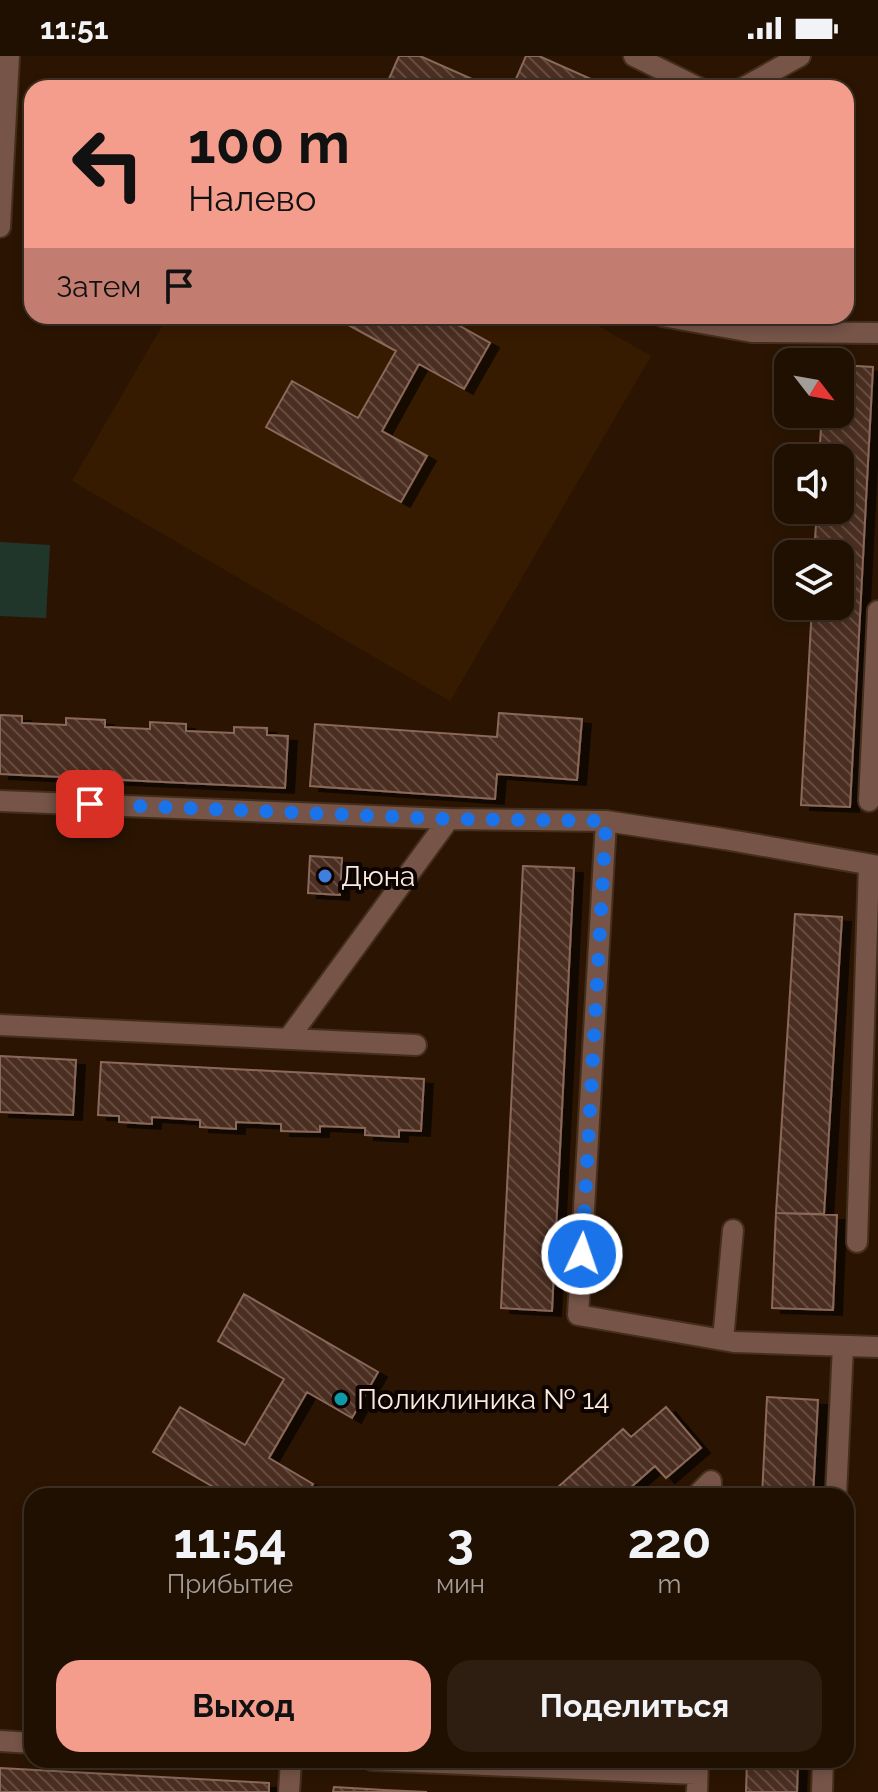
<!DOCTYPE html>
<html lang="ru">
<meta charset="utf-8">
<style>
:root{--surface:#201002;--page:#2d1e11;--text:#f1f3f6;--muted:#a29d99;--line:#3d3024;--accent:#f49d8c}
body{margin:0;font-family:Raleway,sans-serif;background:var(--page);color:var(--text);height:100vh;display:flex;flex-direction:column;font-size:30px;white-space:nowrap}
*{box-sizing:border-box;margin:0}
p{font-size:26px;color:var(--muted)}
.icon{flex:none;width:44px;height:44px;fill:none;stroke:currentColor;stroke-width:2;stroke-linecap:round;stroke-linejoin:round}
.map{position:relative;flex:1;overflow:hidden}
.drawer{position:absolute;left:24px;top:1432px;width:830px;height:280px;display:flex;flex-direction:column;background:var(--surface);border-radius:24px;box-shadow:0 4px 12px #0003,0 0 0 2px var(--line)}
.drawer>*{flex:none}
.guide{position:absolute;left:24px;top:24px;width:830px;height:244px;border-radius:24px;box-shadow:0 4px 12px #0003,0 0 0 2px var(--line);background:#f49d8c;color:#111;overflow:hidden}
.needle{width:52px;rotate:121deg}
.tools{position:absolute;left:774px;top:292px;display:grid;gap:16px}
.tools a{display:grid;place-items:center;width:80px;height:80px;border-radius:16px;background:var(--surface);box-shadow:0 4px 12px #0003,0 0 0 2px var(--line);font-size:40px}
.pin{position:absolute;display:grid;place-items:center;width:68px;height:68px;color:#fff;margin:-34px;border-radius:16px;box-shadow:0 4px 12px #0006}
.me{position:absolute;width:88px;margin:-44px;rotate:3deg;stroke-linejoin:round;filter:drop-shadow(0 0 6px #0008)}
.turn{display:flex;align-items:center;gap:28px;height:168px;padding:0 32px;font-size:36px}
.turn .icon{width:104px;height:104px;stroke-width:2.5}
.turn b{display:block;font-size:56px;line-height:68px}
.then{display:flex;align-items:center;height:76px;padding:0 32px;background:#0003;gap:16px;font-size:30px}
.eta{display:flex;justify-content:space-evenly;align-items:center;height:136px;text-align:center}
.eta b{font-size:48px;font-weight:700;line-height:56px}
.cta{display:flex;gap:16px;margin-top:auto;padding:16px 32px}
.cta a{flex:1;height:92px;border-radius:24px;background:var(--accent);color:#111;font-size:32px;font-weight:700;line-height:92px;text-align:center}
.cta a+a{background:var(--page);color:var(--text)}
.status{display:flex;justify-content:space-between;align-items:center;height:56px;padding:0 40px;background:var(--surface);direction:ltr}
.status svg{height:22px;fill:currentColor}
.map>svg:first-child{display:block}
.built{fill:#371b01}
.park{fill:#21362b}
.building{fill:url(#building-back-hatch);stroke:#8a695a;stroke-width:2;filter:url(#shadow)}
.lines{fill:none;stroke-linecap:round;stroke-linejoin:round}
.minor-casing{stroke:#442f1c;stroke-width:24}
.minor{stroke:#765448;stroke-width:20}
.route{stroke:#1a73e8;stroke-width:14;stroke-dasharray:0 25.2}
.shop-dot{fill:#3f7fe0;stroke:#0d0401;stroke-width:3}
.culture-dot{fill:#0f9aa8;stroke:#0d0401;stroke-width:3}
.labels{text-anchor:middle;dominant-baseline:central;stroke-width:8;stroke-linejoin:round;paint-order:stroke}
.poi-label{font-size:28px;fill:#fbebde;stroke:#0d0401;text-anchor:start}
</style>
<div class="status"><b>11:51</b><svg viewBox="0 0 49 12"><path d="M0 12V9h3v3zM5 12V6h3v6zM10 12V3h3v9zM15 12V0h3v12zM26 1h20v11H26zM47 4h2v5h-2z"/></svg></div>
<div class="map">
<svg width="878" height="1736" viewBox="0 0 878 1736">
<defs>
<pattern id="building-back-hatch" width="6" height="6" patternUnits="userSpaceOnUse" patternTransform="scale(2)"><rect width="6" height="6" fill="#4b2d20"/><path d="M-1 5l2 2M0 0l6 6M5-1l2 2" fill="none" stroke="#664c40"/></pattern>
<filter id="shadow"><feDropShadow dx="9" dy="5" stdDeviation="0" flood-color="#0009"/></filter>
</defs>
<rect width="100%" height="100%" fill="#2b1502"/>
<path class="built" d="M168,260H581L651,300L450,645L72,425Z"/>
<path class="park" d="M0,486L50,489L46,562L0,560Z"/>
<path class="building" d="M399,0H420L479,26L477,32H385Z
M526,0H539L611,32H512Z
M332,260H442L490,287L464,333L419,308L382,375L427,400L401,446L266,371L292,325L358,362L396,295Z
M840,309L873,311L850,751L801,749L812,550H840V498H814L817,454H840V402H819L822,358H840Z
M499,657L582,663L577,724L497,718L495,743L310,730L315,668L497,681Z
M0,659L22,660V667L66,669V662L105,664V671L150,673V666L186,668V675L234,677V671L267,672V679L288,680L285,732L0,718Z
M310,800L342,802L340,839L308,837Z
M523,810L574,812L552,1255L501,1252Z
M795,858L842,861L824,1158L776,1157Z
M0,1000L76,1004L73,1059L0,1056Z
M101,1006L424,1023L421,1075L399,1074V1081L365,1079V1072L320,1070V1076L281,1075V1068L236,1066V1073L200,1071V1064L152,1061V1068L119,1066V1060L98,1059Z
M776,1157L837,1159L833,1254L772,1252Z
M244,1238L378,1316L352,1362L307,1336L269,1402L313,1428L306,1440H229L153,1396L180,1351L245,1389L284,1323L218,1285Z
M767,1341L818,1344L813,1440H762Z
M666,1351L701,1392L666,1422L655,1410L621,1440H548L623,1373L631,1381Z
M747,1704H798L797,1736H746Z
M0,1712L269,1727V1736H0Z
M334,1731L384,1734L427,1736H333Z"/>
<g class="lines">
<g class="minor-casing">
<path id="minor" d="M634,0L699,32
M743,32L800,0
M0,171L9,0
M662,260L752,276L878,277
M0,745L449,763L606,765L724,783L878,810
M869,745L878,555
M606,765L578,1259L734,1286L878,1291
M0,969L416,989
M288,983L449,763
M857,1186L869,809
M723,1284L733,1174
M696,1440L711,1425V1440
M836,1440L843,1290
M0,1685L32,1687
M372,1704L697,1718
M289,1736L291,1704
M697,1736L698,1704
M822,1736L823,1704"/>
</g>
<use href="#minor" class="minor"/>
</g>
<g class="lines">
<path class="route" d="M90,748L449,763L606,765L582,1198"/>
</g>
<circle class="shop-dot" cx="325" cy="820" r="8"/>
<circle class="culture-dot" cx="341" cy="1343" r="8"/>
<g class="labels">
<g class="poi-label">
<text x="341" y="820">Дюна</text>
<text x="357" y="1343">Поликлиника № 14</text>
</g>
</g>
</svg>
<div class="tools">
<a><svg class="needle" viewBox="-14 -14 28 28"><path d="M0-13l5 13h-10z" fill="#e53935"/><path d="M0 13l5-13h-10z" fill="#a29d99"/></svg></a>
<a><svg class="icon" aria-label="sound" viewBox="0 0 24 24"><path d="M4 9h4l5-4v14l-5-4H4zM17 9q2 3 0 6"/></svg></a>
<a><svg class="icon" aria-label="layers" viewBox="0 0 24 24"><path d="M12 4l9 5-9 5-9-5zM3 14l9 5 9-5"/></svg></a>
</div>
<div class="pin" style="left:90px;top:748px;background:#d93025"><svg class="icon" aria-label="arrive" viewBox="0 0 24 24"><path d="M6 21V4h12l-3 4 3 4H6"/></svg></div>
<svg class="me" style="left:582px;top:1198px" viewBox="-20 -20 40 40"><circle r="17" fill="#1a73e8" stroke="#fff" stroke-width="3"/><path d="M0-11L8 9 0 5-8 9z" fill="#fff"/></svg>
<div class="guide">
<div class="turn"><svg class="icon" aria-label="left" viewBox="0 0 24 24"><path d="M17 20v-9H6M10 6l-5 5 5 5"/></svg><div><b>100 m</b>Налево</div></div>
<div class="then">Затем<svg class="icon" aria-label="arrive" viewBox="0 0 24 24"><path d="M6 21V4h12l-3 4 3 4H6"/></svg></div>
</div>
<section class="drawer">
<div class="eta">
<div><b>11:54</b><p>Прибытие</p></div>
<div><b>3</b><p>мин</p></div>
<div><b>220</b><p>m</p></div>
</div>
<div class="cta"><a>Выход</a><a>Поделиться</a></div>
</section>
</div>
